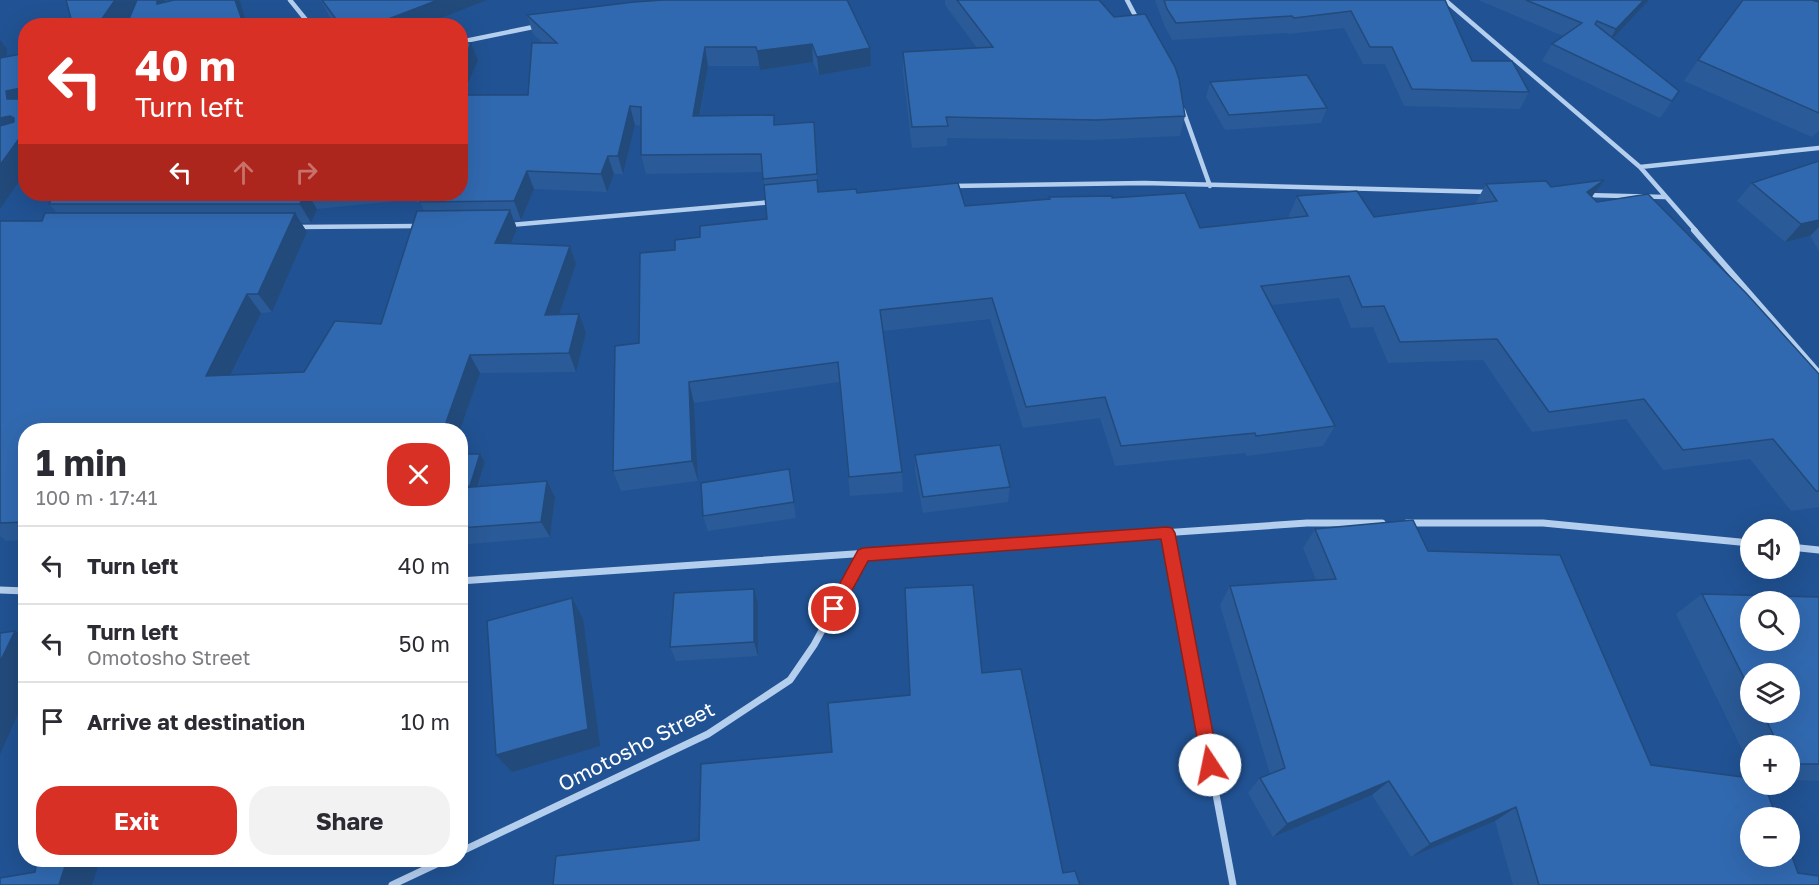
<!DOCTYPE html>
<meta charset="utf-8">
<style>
:root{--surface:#fff;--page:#f2f2f3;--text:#2b2b33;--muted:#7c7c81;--line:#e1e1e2;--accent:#d93025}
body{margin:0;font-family:"Golos Text",sans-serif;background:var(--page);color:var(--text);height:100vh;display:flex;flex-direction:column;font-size:22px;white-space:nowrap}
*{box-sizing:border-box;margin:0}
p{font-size:20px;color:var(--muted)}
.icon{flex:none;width:33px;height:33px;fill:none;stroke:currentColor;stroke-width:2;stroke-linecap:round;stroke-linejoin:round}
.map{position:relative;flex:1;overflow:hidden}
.side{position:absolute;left:18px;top:423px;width:450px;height:444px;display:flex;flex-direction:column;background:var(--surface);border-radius:24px;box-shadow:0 6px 24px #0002}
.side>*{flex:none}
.guide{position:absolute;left:18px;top:18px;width:450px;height:183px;border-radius:24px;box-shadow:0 6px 24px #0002;background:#d93025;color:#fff;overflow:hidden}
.tools{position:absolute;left:1740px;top:519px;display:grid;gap:12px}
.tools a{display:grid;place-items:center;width:60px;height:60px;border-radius:50%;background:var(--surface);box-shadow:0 6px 24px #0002;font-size:30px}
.pin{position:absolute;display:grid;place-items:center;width:51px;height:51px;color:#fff;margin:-26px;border:3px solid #fff;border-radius:50%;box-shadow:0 2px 6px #0007}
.me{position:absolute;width:66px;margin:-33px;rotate:349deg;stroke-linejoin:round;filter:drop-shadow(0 0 4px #0008)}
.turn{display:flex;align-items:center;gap:21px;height:126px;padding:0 18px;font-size:27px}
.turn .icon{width:78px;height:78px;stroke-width:2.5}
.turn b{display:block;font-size:42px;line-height:51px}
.lanes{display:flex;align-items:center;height:57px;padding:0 18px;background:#0003;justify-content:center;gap:30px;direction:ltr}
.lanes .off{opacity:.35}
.round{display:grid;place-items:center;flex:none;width:63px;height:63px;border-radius:24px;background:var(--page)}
.headline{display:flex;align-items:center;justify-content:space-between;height:102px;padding:0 18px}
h1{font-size:36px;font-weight:700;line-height:45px}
.action{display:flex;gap:12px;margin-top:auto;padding:12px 18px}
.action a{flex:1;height:69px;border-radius:24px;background:var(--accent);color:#fff;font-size:24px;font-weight:700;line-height:69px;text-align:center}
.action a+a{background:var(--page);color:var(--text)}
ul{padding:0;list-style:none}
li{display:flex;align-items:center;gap:18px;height:78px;padding:0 18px;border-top:2px solid var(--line)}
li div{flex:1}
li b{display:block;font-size:22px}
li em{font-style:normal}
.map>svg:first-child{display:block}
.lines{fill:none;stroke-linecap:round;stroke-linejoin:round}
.street-far2{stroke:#b4ceee;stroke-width:4.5}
.street-far1{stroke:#b4ceee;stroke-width:6}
.street{stroke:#b4ceee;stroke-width:7}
.wall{fill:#2a5a97;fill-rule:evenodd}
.shaded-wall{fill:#224a7b}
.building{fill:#3169b0;stroke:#224a7b;stroke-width:1.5;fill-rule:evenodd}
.route{fill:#d93025;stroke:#8d1f18;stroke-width:1.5}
.labels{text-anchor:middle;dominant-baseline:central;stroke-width:6;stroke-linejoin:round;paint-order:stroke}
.near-street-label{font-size:21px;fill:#fff;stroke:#215293}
</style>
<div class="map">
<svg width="1819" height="885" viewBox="0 0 1819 885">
<rect width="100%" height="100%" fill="#215293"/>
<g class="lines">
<path class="street-far2" d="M290,0L311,26
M1127,0L1138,21
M1445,0L1640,167L1696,231
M460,42L538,26
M1183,110L1210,186
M1640,167L1819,148
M952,186L1144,183L1488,192
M1585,195L1665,197
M510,225L772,202
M297,227L419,226"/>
<path class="street-far1" d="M1694,230L1819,373"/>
<path class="street" d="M1407,523H1543L1750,543
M1167,533L1233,885
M1790,547L1819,550
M460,581L1307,523H1382
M0,590L26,591
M460,852L708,734L790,680L814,645L863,555
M392,885L445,860"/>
</g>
<path class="wall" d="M321,0H487L421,26H337L329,16Z
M847,0L871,66L819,75L813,62L760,70L759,66H708L700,116L774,115L775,124L814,122L818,192L857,193L965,206L1049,199V197L1112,198L1200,228L1288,218L1297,196L1374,217L1475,204L1486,184L1551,187L1592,197L1597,202L1819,374V507L1791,511L1750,459L1663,470L1626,419L1532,432L1483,360L1388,363L1373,327L1351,328L1339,298L1272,305L1335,426L1323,446L1247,456L1245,453L1115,466L1100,418L1023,428L990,319L883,331L902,472L903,492L850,496L839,382L694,403L698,481L621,491L613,471L639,343L675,250L700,237L767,219L763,172L646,174L641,155V126L635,125L623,174H614L607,192L534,189L521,220H514L517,229L511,244L570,246L576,264L559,315L586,333L576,372L480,373L460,430H26V540L6,541L0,536V221H42L57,213L49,204L54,194H460V43L478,61L464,95H528L543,43L533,34L527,15ZM415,199L416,202H420L424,211L381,324L304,372L231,375L261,313L272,312L307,232L301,223H311L317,209Z
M945,0H957L1185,116L1180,136L1092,140L947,138V146L912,148L903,72V52L977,48L945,5Z
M1155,0H1445L1472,61L1529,92L1520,109L1404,106L1385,64H1363L1344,28L1288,34L1287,33L1172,40L1164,25Z
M1478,0H1649L1613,39L1672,101L1660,118L1542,61L1552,44L1563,36Z
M1819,2V131L1812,137L1684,81L1698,60Z
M1210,82L1327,108L1321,123L1225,130L1206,97Z
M1819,161V251L1810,236L1785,242L1737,201L1752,183Z
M460,454H480L485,462L478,487L547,481L555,497L550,537L460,545Z
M915,455L1010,487L1008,502L923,513L915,471Z
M789,469L796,518L708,531L703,516Z
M1315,529L1428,551L1651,765L1798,873L1819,885H1513L1495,821L1411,857L1372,795L1273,837L1248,793L1260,778L1270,774L1220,605L1230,586L1316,580L1303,548Z
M905,588L982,673L1063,873L699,840L832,752L909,695Z
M1702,594L1819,597V781L1790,780V746H1750V766L1676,614ZM1750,674L1790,712H1750Z
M758,604V656L676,661L670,647Z"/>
<path class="shaded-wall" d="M115,0H140L123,26H97Z
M157,0H164L167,20L157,4Z
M235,0H239L240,1L247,26H244Z
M438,0H487L421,26H370Z
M1644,0H1649L1606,46L1616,29Z
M0,40L7,49L4,79L0,74Z
M471,43L478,61L460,102V67Z
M812,44L813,62L760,70L757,51Z
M705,47L708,66L696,135L693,116Z
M870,48L871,66L819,75L817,57Z
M26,87V109L7,99L6,91Z
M630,106L635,125L623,174L618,156Z
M0,113L10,116L23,132L26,129V171L0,209Z
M608,156L614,174L607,192L601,174Z
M527,171L534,189L521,220L514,201Z
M1604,180L1589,201L1587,192Z
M304,194H308L317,209L311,223L300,204Z
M510,210L517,229L503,262L495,243Z
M295,213L307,232L272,312L258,294Z
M1819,220V227L1810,236L1785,242L1801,224Z
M570,246L576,264L553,333L545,315Z
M247,294L261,313L221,394L206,376Z
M579,314L586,333L576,372L569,353Z
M470,355L480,373L460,430H446L444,428Z
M689,382L694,403L698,481L692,461Z
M480,454L485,462L475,494L470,486Z
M547,481L555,497L550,537L541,522Z
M754,589L758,604V656L754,642Z
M572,598L583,619L600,746L512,772L496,755Z
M15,631L26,638V696L0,754V662Z
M1389,781L1372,795L1273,837L1287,824Z
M1516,807L1495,821L1411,857L1430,844Z
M67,860H100L92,885H59Z
M320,860H355L332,866Z"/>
<path class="building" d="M66,0H115L97,26H73Z
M137,0H157V4L174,0H235L244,26H126Z
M322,0H438L370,26H341Z
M664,0H847L870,48L817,57L812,44L757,51L756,47H705L693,116L774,115V125L814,122L817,174L763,179L761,154L641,155V107L630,106L618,156H608L601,174L527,171L514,201L420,202L423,194H460V95H528L532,43H557L527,15L634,2Z
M957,0H1099L1114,17L1145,14L1175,67L1179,79L1185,116L1096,120L946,117L948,126L912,127L903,52L993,47Z
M1164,0H1445L1472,61H1512L1529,92L1412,89L1392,47H1370L1351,11L1294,18L1292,16L1176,23L1167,9Z
M1526,0H1644L1616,29L1597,21L1595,24L1679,91L1672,101L1552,44L1582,23Z
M1743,0H1812L1819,2V113L1698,60Z
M460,43H471L460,67Z
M26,53V87L6,91L7,99H26V129L0,165V126L14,122V118L10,116L0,118V58Z
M1307,75L1327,108L1229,115L1210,82Z
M1819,161V220L1801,224L1752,183Z
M817,180L818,192L856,189L857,193L958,183L965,206L1050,199L1049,197L1112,196V198L1185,193L1200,228L1308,216L1297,196L1357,191L1374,217L1497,201L1486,184L1546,181L1551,187L1604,180L1587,192L1597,202L1648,194L1746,293L1819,374V491H1816L1773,439L1683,450L1644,399L1549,412L1497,339L1400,342L1384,306L1362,307L1349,276L1261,286L1335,426L1256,436L1255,433L1121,446L1105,397L1026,407L992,298L880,310L902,472L849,477L838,362L689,382L692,461L613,471L615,346L639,343L640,253L675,250V240L700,237V226L767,219L764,185Z
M54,194H304L300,204H49Z
M510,210L495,243L570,246L545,315L579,314L569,353L470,355L444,428L228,430H26V522L0,523V221H42L45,213H295L258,294H247L206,376L304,372L335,321L381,324L417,211Z
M1000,445L1010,487L923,497L915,455Z
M460,454H480L470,486H460Z
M789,469L794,502L703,516L701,483Z
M547,481L541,522L460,528V488Z
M1413,520L1428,551L1560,555L1651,765L1750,778V784H1764L1777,818H1750V856H1790V851L1798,873L1819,876V885H1539L1516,807L1430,844L1389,781L1287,824L1260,778L1285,768L1230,586L1336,579L1315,529Z
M973,585L982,673L1021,669L1063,873L1075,871L1080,885H553L556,856L699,840L701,764L832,752L828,703L910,695L905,588Z
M754,589V642L670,647L674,593Z
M1702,594L1819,597V764H1790V746H1779L1762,712H1790V674H1750V690ZM1750,602H1790V640H1750Z
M572,598L588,729L496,755L487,621Z
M15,631L0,662V633Z
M37,860H67L59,885H0V878L35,872Z"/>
<path class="route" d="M1167,527L1172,528L1175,533L1219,765L1216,771L1210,774L1204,771L1202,765L1161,539L868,561L839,614L834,616L829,614L826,609L858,550L863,548Z"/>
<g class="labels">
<g class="near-street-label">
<text transform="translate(636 746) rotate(-27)">Omotosho Street</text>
</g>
</g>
</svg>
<div class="tools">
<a><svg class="icon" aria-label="sound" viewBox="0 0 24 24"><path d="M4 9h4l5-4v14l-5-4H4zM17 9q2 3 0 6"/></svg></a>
<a><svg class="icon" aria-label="search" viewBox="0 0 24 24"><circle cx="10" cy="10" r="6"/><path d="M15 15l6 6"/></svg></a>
<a><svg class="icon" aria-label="layers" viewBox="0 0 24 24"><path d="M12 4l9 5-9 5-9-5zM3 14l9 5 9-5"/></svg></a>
<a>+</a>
<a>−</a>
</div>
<div class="pin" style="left:834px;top:609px;background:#d93025"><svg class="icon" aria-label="arrive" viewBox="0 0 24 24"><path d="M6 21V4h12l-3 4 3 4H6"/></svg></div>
<svg class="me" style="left:1210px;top:765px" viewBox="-20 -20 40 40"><circle r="19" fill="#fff"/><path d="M0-13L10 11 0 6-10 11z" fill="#d93025"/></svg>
<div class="guide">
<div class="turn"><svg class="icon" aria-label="left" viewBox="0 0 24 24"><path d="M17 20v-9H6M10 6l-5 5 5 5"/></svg><div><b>40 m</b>Turn left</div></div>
<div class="lanes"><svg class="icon" aria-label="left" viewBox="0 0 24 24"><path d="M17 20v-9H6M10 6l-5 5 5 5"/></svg><svg class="icon off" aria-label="ahead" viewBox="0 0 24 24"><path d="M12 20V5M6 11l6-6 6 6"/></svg><svg class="icon off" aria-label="right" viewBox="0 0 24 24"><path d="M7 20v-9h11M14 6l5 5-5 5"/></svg></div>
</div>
<section class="side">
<div class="headline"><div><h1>1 min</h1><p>100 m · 17:41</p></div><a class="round" style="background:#d93025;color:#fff"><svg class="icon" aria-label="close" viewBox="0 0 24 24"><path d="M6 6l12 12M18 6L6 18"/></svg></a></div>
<ul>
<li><svg class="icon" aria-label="left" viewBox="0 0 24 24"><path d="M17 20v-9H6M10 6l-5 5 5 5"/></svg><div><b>Turn left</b></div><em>40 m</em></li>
<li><svg class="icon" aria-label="left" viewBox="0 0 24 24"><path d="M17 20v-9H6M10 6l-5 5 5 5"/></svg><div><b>Turn left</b><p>Omotosho Street</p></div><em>50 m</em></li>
<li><svg class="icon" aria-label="arrive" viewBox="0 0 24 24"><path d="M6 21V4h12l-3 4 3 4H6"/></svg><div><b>Arrive at destination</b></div><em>10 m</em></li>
</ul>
<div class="action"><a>Exit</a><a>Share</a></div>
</section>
</div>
